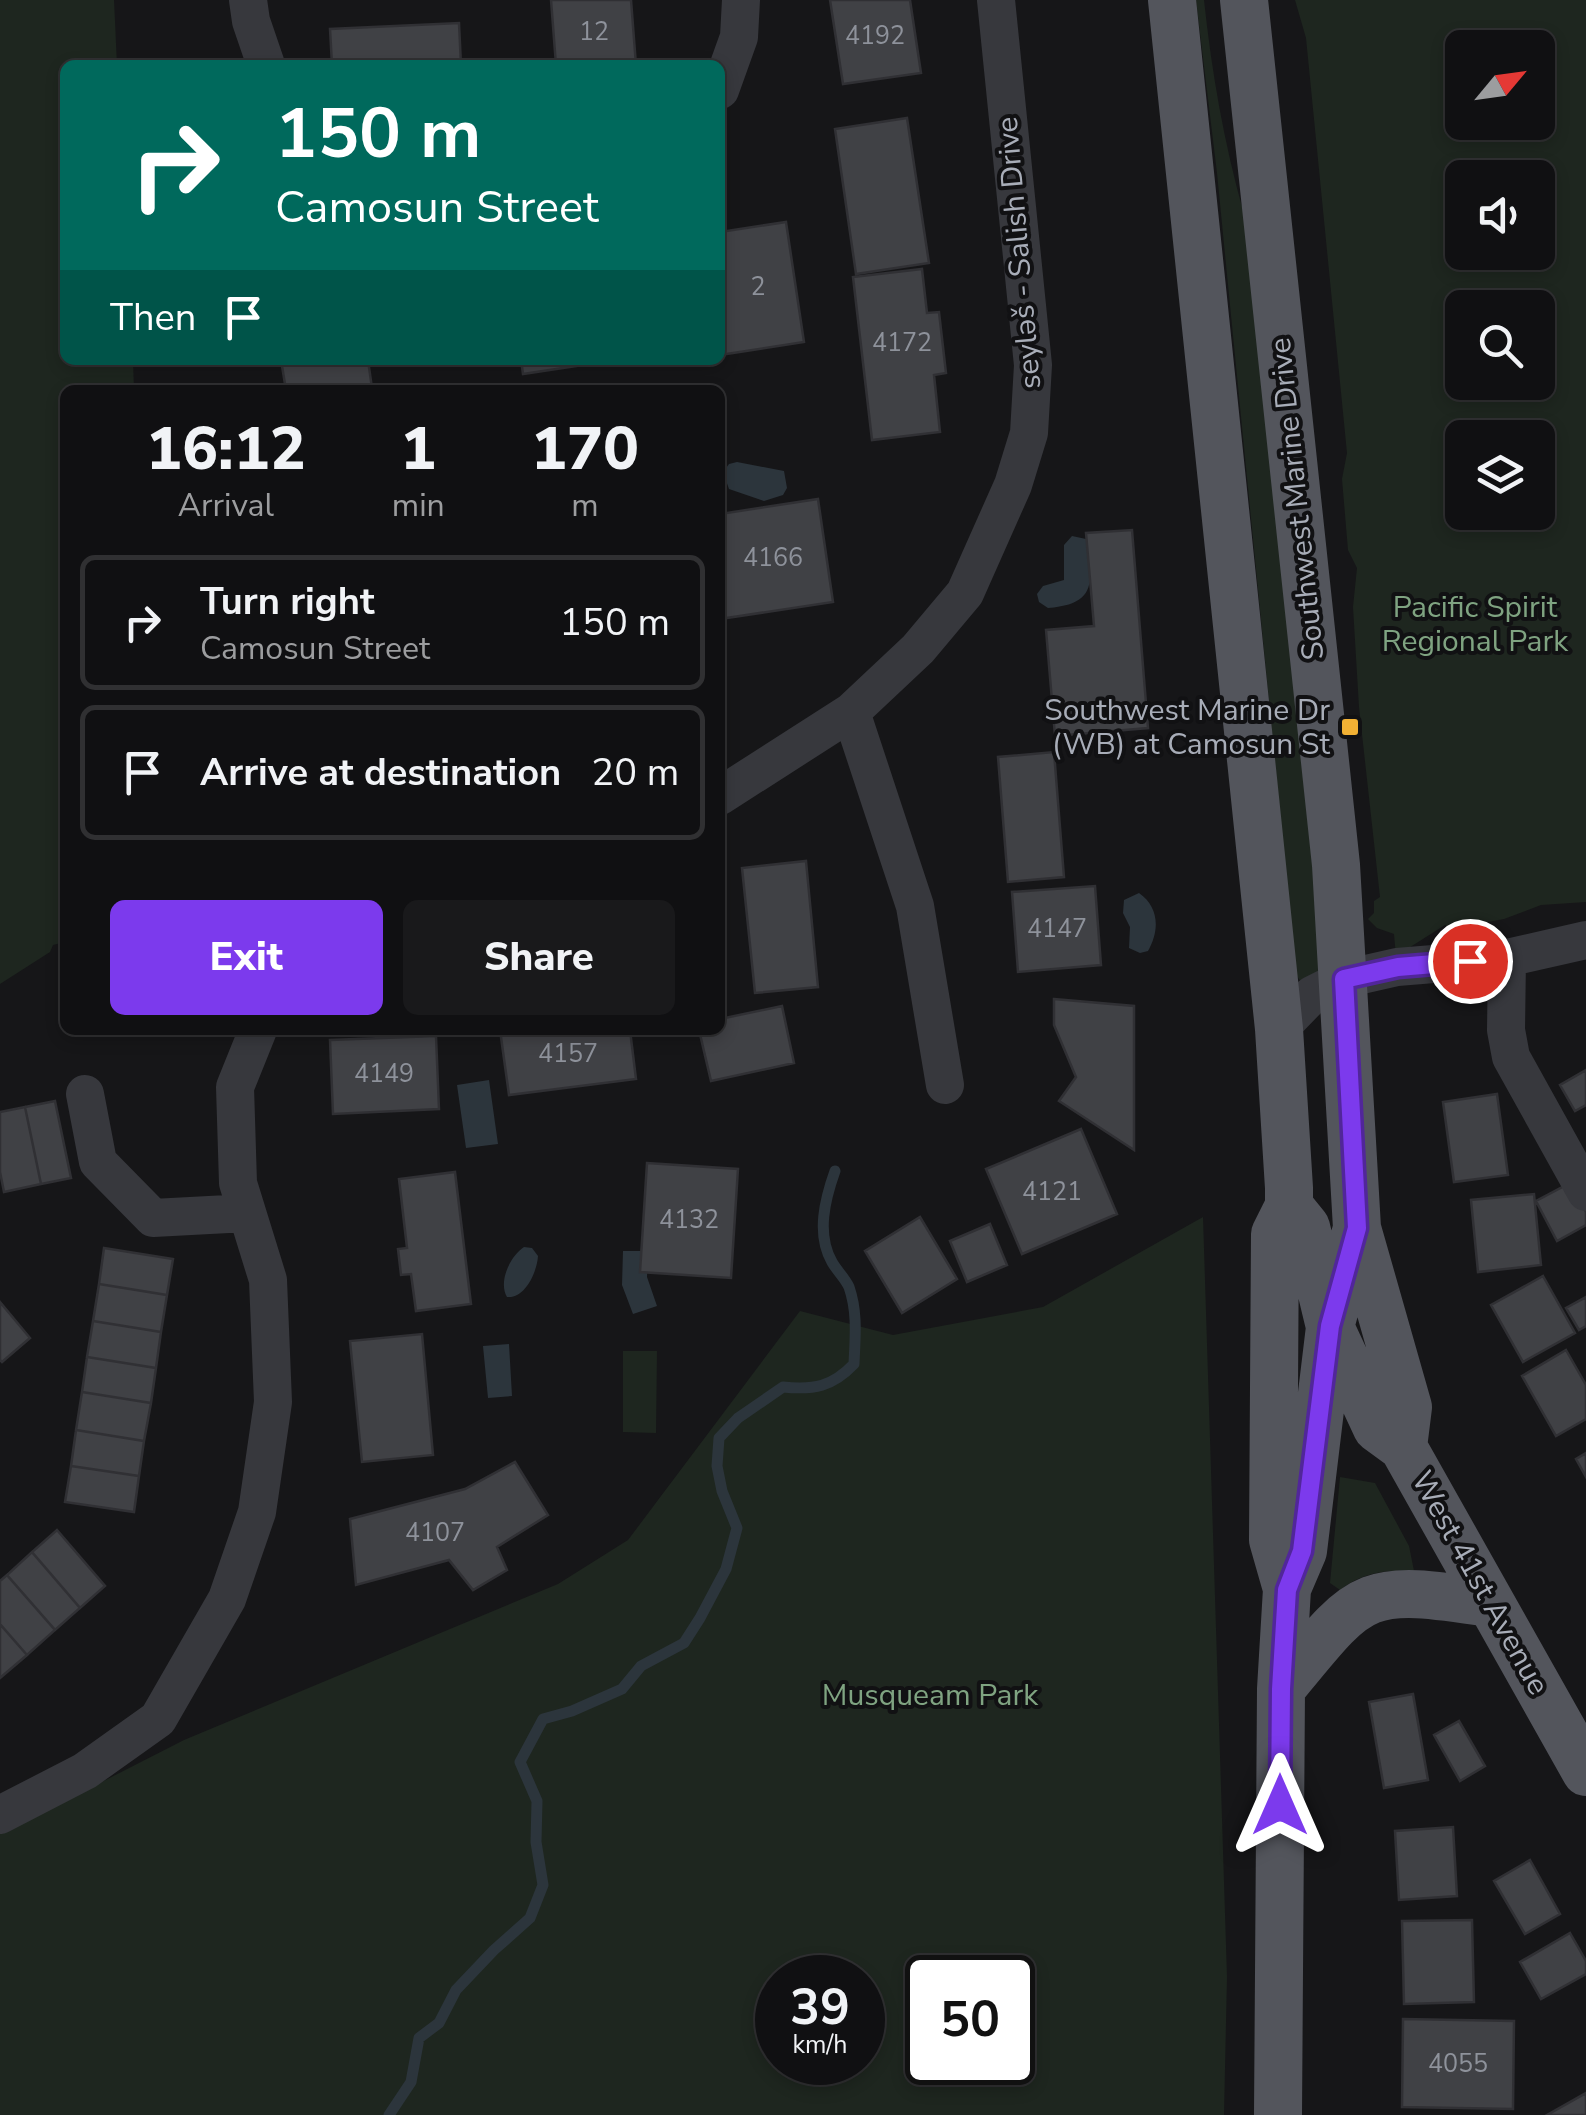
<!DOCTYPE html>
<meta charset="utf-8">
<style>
:root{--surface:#101012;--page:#19191b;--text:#f1f3f6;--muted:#9c9d9f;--line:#303032;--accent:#7c3aed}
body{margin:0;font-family:"Nunito Sans",sans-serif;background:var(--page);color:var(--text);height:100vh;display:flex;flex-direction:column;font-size:38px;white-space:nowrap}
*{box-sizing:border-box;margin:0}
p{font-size:32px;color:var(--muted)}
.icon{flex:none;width:55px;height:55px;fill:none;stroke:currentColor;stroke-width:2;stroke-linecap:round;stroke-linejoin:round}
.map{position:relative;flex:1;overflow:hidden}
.details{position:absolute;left:60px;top:385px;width:665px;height:650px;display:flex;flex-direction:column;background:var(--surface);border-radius:15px;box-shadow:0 5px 15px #0003,0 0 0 2px var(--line)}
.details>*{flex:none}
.banner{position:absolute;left:60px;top:60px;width:665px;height:305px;border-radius:15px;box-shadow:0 5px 15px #0003,0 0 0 2px var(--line);background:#00695c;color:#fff;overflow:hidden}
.needle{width:65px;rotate:61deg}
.controls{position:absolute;left:1445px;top:30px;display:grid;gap:20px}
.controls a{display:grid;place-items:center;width:110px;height:110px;border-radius:15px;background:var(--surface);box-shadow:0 5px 15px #0003,0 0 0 2px var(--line);font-size:50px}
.speed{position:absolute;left:755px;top:1955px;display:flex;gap:20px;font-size:50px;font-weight:700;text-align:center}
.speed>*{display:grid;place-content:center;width:130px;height:130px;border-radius:50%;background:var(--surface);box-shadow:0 5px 15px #0003,0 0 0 2px var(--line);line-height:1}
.speed small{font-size:25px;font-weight:400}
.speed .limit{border:5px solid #111;border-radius:15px;background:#fff;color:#111}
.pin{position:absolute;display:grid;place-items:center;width:85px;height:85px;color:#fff;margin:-42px;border:5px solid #fff;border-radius:50%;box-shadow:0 2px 10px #0007}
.me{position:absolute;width:110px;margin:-55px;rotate:0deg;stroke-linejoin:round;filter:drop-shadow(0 0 8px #0008)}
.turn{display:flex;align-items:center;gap:35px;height:210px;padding:0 50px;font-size:45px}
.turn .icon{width:130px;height:130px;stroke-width:2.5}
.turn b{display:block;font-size:70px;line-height:85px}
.then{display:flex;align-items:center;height:95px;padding:0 50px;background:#0003;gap:20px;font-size:38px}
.eta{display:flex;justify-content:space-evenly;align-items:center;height:170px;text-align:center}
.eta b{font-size:60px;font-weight:800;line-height:70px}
.primary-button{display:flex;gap:20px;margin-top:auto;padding:20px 50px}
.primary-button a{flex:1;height:115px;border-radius:15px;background:var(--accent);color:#fff;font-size:40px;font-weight:800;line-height:115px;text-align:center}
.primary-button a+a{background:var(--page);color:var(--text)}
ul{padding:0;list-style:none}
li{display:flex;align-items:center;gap:30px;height:135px;margin:0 20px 15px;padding:0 30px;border:5px solid var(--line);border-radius:15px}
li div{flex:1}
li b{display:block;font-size:38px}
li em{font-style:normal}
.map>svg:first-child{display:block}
.green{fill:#1e261f;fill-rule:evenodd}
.water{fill:#2c353c}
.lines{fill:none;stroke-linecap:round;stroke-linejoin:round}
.stream{stroke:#2c353c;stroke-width:11}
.building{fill:#404145;stroke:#303034;stroke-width:2.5}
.minor{stroke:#37383d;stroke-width:38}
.major{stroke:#53555c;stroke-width:48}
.route-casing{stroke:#51269a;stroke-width:25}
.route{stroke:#7c3aed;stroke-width:18}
.poi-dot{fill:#f2b134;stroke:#111113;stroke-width:4}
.labels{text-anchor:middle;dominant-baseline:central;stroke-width:8;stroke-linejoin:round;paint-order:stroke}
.number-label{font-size:25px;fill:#8e929b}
.street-label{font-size:30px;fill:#a8adb8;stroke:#111113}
.park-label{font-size:30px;fill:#7fa381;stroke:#111113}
.poi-label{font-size:30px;fill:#a8adb8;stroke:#111113;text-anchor:end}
</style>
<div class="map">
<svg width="1586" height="2115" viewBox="0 0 1586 2115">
<rect width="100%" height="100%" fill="#161618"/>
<path class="green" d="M0,0H114L117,65H65V360H133L134,390H65V942L53,945L50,952L0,984Z
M1196,0H1204C1212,74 1224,143 1244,214L1322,956L1318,972L1302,983L1296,975L1217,173Z
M1295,0H1586V902L1541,905L1504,919L1451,929L1445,925L1396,956L1394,934L1377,928L1368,919L1374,913V901L1380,897L1359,707L1353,607L1357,568L1348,550L1342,479L1347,453L1306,38ZM1462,48H1538V122H1462ZM1462,178H1538V252H1462ZM1462,308H1538V382H1462ZM1462,438H1538V512H1462Z
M1203,1217L1227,1977L1224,2115H0V1834L184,1740L558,1584L628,1540L800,1311L893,1335L1043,1307ZM778,1978H862V2062H778ZM928,1978H1012V2062H928Z
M623,1351H657L656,1433L623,1432Z
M1340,1477L1375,1483L1409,1546L1414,1571C1385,1570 1364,1572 1340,1590L1330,1583Z"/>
<path class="water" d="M737,462L784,471L787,488L783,495L764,501L729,489L723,472L729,464Z
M1072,536L1086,539C1092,580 1099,604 1048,608L1039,602L1037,594L1043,586L1064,580V545Z
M1139,893C1159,907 1160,930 1148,951L1140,953L1129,948L1130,927L1123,913L1124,900Z
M489,1080L498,1144L466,1148L457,1085Z
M524,1247L532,1248L538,1256C537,1272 525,1299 507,1297C498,1282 510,1256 524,1247Z
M623,1251H648L647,1277L657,1306L633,1314L622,1285Z
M509,1344L512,1396L488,1398L483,1346Z"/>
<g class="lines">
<path class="stream" d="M389,2115L411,2082L419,2038L439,2023L456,1990L494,1950L530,1918L543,1885L536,1842L537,1801L520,1762L543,1719L572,1711L622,1689L641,1666L684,1643L700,1618L726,1569L737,1528L722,1491L717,1466L719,1438L738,1418L783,1387C814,1390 832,1387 854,1364C855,1338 858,1313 849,1287C845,1278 837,1271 832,1262C816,1234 825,1199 835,1171"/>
</g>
<path class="building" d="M551,0H631L636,65H556Z
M830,0H910L921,73L843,84Z
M459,23L461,65H332L330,29Z
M907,118L929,263L856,274L835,129Z
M786,222L804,342L720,355V232Z
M922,269L927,313L939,312L946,373L934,375L940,432L872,440L853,277Z
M281,360H368L372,388L286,390Z
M521,360H616L523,374Z
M818,499L833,602L720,619V514Z
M1132,530L1148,728L1055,736L1046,630L1094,626L1086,533Z
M1054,752L1064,877L1008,882L998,757Z
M806,861L818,987L755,993L742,868Z
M1095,886L1101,965L1018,972L1012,892Z
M1054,999L1134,1006V1150L1059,1101L1076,1077L1054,1025Z
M782,1006L794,1063L711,1081L699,1030H720V1019Z
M500,1030H630L636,1079L509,1095Z
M436,1036L439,1109L333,1114L330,1040Z
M1586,1070V1105L1575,1111L1560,1085Z
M1497,1094L1508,1175L1454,1182L1443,1102Z
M55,1101L71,1178L41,1184L25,1107Z
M25,1107L41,1184L4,1192L0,1172V1112Z
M1081,1129L1117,1214L1022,1254L986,1169Z
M647,1163L738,1169L731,1278L640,1272Z
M455,1172L471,1304L416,1311L411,1274L401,1275L398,1249L407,1248L399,1179Z
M1570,1183L1586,1212V1225L1557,1241L1536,1201Z
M1534,1194L1541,1265L1478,1272L1471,1200Z
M920,1217L957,1279L902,1313L865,1251Z
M990,1224L1007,1265L967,1282L950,1241Z
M104,1248L173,1259L167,1295L99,1284Z
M1543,1276L1575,1333L1523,1362L1491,1305Z
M99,1284L167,1295L161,1332L93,1321Z
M1586,1297V1326L1579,1330L1566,1308Z
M0,1302L30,1338L2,1362L0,1360Z
M93,1321L161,1332L156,1368L87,1357Z
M422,1334L433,1455L362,1462L350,1341Z
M1566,1350L1586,1385V1419L1556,1436L1522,1376Z
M87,1357L156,1368L151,1403L82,1392Z
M82,1392L151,1403L144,1441L76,1430Z
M76,1430L144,1441L139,1476L71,1466Z
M1586,1453V1477L1576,1459Z
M515,1462L548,1515L497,1547L507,1570L473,1590L449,1560L356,1585L350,1519L465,1489Z
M71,1466L139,1476L134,1512L65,1502Z
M57,1530L105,1586L80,1608L32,1552Z
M32,1552L80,1608L55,1630L7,1575Z
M7,1575L55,1630L27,1655L0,1624V1581Z
M0,1624L27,1655L0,1678Z
M1413,1694L1428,1780L1384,1788L1369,1702Z
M1459,1721L1485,1766L1460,1781L1434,1735Z
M1453,1827L1457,1896L1399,1900L1395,1831Z
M1530,1860L1560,1914L1525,1934L1494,1881Z
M1472,1920L1474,2002L1404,2004L1402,1921Z
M1570,1933L1586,1961V1974L1541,1999L1520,1962Z
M1403,2019L1514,2021L1513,2109L1402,2107Z
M1586,2093V2115H1547Z"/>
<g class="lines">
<path class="minor" d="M248,0L251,21L266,65
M720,90L739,37L741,0
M851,712L915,906L945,1085
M720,796L851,712L918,649L965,593L1013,485L1029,433L1033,365L996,0
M1507,958L1506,1030L1511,1057L1586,1192
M1279,1029L1312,995L1344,979L1397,967L1507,958L1586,940
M85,1094L98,1162L153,1218L247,1213
M0,1815L85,1771L158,1719L227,1599L257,1512L273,1402L268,1280L238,1183L235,1087L258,1030"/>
<path class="major" d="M1172,0L1279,1029L1289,1188V1206L1275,1234L1273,1540L1287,1589L1281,1689L1278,2115
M1244,0L1336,865L1357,1228L1330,1327L1303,1551L1288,1586
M1289,1206L1306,1227L1330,1327L1377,1428L1403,1447L1586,1772
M1357,1228L1408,1407L1403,1447
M1281,1689C1362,1590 1361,1583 1490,1603"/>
</g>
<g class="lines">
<g class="route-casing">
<path id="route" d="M1280,1805L1281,1689L1287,1590L1302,1551L1330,1326L1357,1228L1344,979L1398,967L1470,961"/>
</g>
<use href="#route" class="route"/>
</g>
<rect class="poi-dot" x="1340" y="717" width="20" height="20" rx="5"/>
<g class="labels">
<g class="number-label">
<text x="594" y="32">12</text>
<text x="875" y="36">4192</text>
<text x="758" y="287">2</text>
<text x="902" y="343">4172</text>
<text x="773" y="558">4166</text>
<text x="1057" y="929">4147</text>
<text x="568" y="1054">4157</text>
<text x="384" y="1074">4149</text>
<text x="1052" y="1192">4121</text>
<text x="689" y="1220">4132</text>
<text x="435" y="1533">4107</text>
<text x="1458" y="2064">4055</text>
</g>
<g class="street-label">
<text transform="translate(1019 253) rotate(-95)">seyləš - Salish Drive</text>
<text transform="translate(1297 499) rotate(-96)">Southwest Marine Drive</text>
<text transform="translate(1480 1583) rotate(61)">West 41st Avenue</text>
</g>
<g class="park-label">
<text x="1475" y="607">Pacific Spirit<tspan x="1475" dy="34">Regional Park</tspan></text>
<text x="930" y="1695">Musqueam Park</text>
</g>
<g class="poi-label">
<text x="1330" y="710">Southwest Marine Dr<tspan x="1330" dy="34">(WB) at Camosun St</tspan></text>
</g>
</g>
</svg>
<div class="controls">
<a><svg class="needle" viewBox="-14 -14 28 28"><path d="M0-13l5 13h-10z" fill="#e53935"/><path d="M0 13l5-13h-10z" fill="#9c9d9f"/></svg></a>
<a><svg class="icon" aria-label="sound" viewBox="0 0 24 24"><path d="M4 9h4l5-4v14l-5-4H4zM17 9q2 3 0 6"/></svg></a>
<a><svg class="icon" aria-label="search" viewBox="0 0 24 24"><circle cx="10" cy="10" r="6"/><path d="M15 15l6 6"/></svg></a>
<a><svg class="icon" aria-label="layers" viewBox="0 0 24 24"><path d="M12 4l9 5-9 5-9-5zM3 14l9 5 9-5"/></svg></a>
</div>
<div class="speed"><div>39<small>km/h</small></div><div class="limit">50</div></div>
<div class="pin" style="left:1470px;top:961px;background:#d93025"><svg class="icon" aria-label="arrive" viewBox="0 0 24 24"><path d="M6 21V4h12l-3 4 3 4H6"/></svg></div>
<svg class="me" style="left:1280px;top:1805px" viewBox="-20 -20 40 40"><path d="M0-17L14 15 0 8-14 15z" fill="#7c3aed" stroke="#fff" stroke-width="4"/></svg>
<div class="banner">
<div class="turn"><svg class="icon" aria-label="right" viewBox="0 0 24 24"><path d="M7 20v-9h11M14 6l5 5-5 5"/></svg><div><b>150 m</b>Camosun Street</div></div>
<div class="then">Then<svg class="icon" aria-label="arrive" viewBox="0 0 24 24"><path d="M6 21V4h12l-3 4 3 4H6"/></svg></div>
</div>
<section class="details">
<div class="eta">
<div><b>16:12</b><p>Arrival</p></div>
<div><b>1</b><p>min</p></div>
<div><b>170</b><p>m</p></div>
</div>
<ul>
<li><svg class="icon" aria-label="right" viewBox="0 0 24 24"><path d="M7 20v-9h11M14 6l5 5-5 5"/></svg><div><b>Turn right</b><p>Camosun Street</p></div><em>150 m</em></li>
<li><svg class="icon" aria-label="arrive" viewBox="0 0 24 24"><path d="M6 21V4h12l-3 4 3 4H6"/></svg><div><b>Arrive at destination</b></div><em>20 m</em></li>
</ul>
<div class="primary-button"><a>Exit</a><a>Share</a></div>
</section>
</div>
